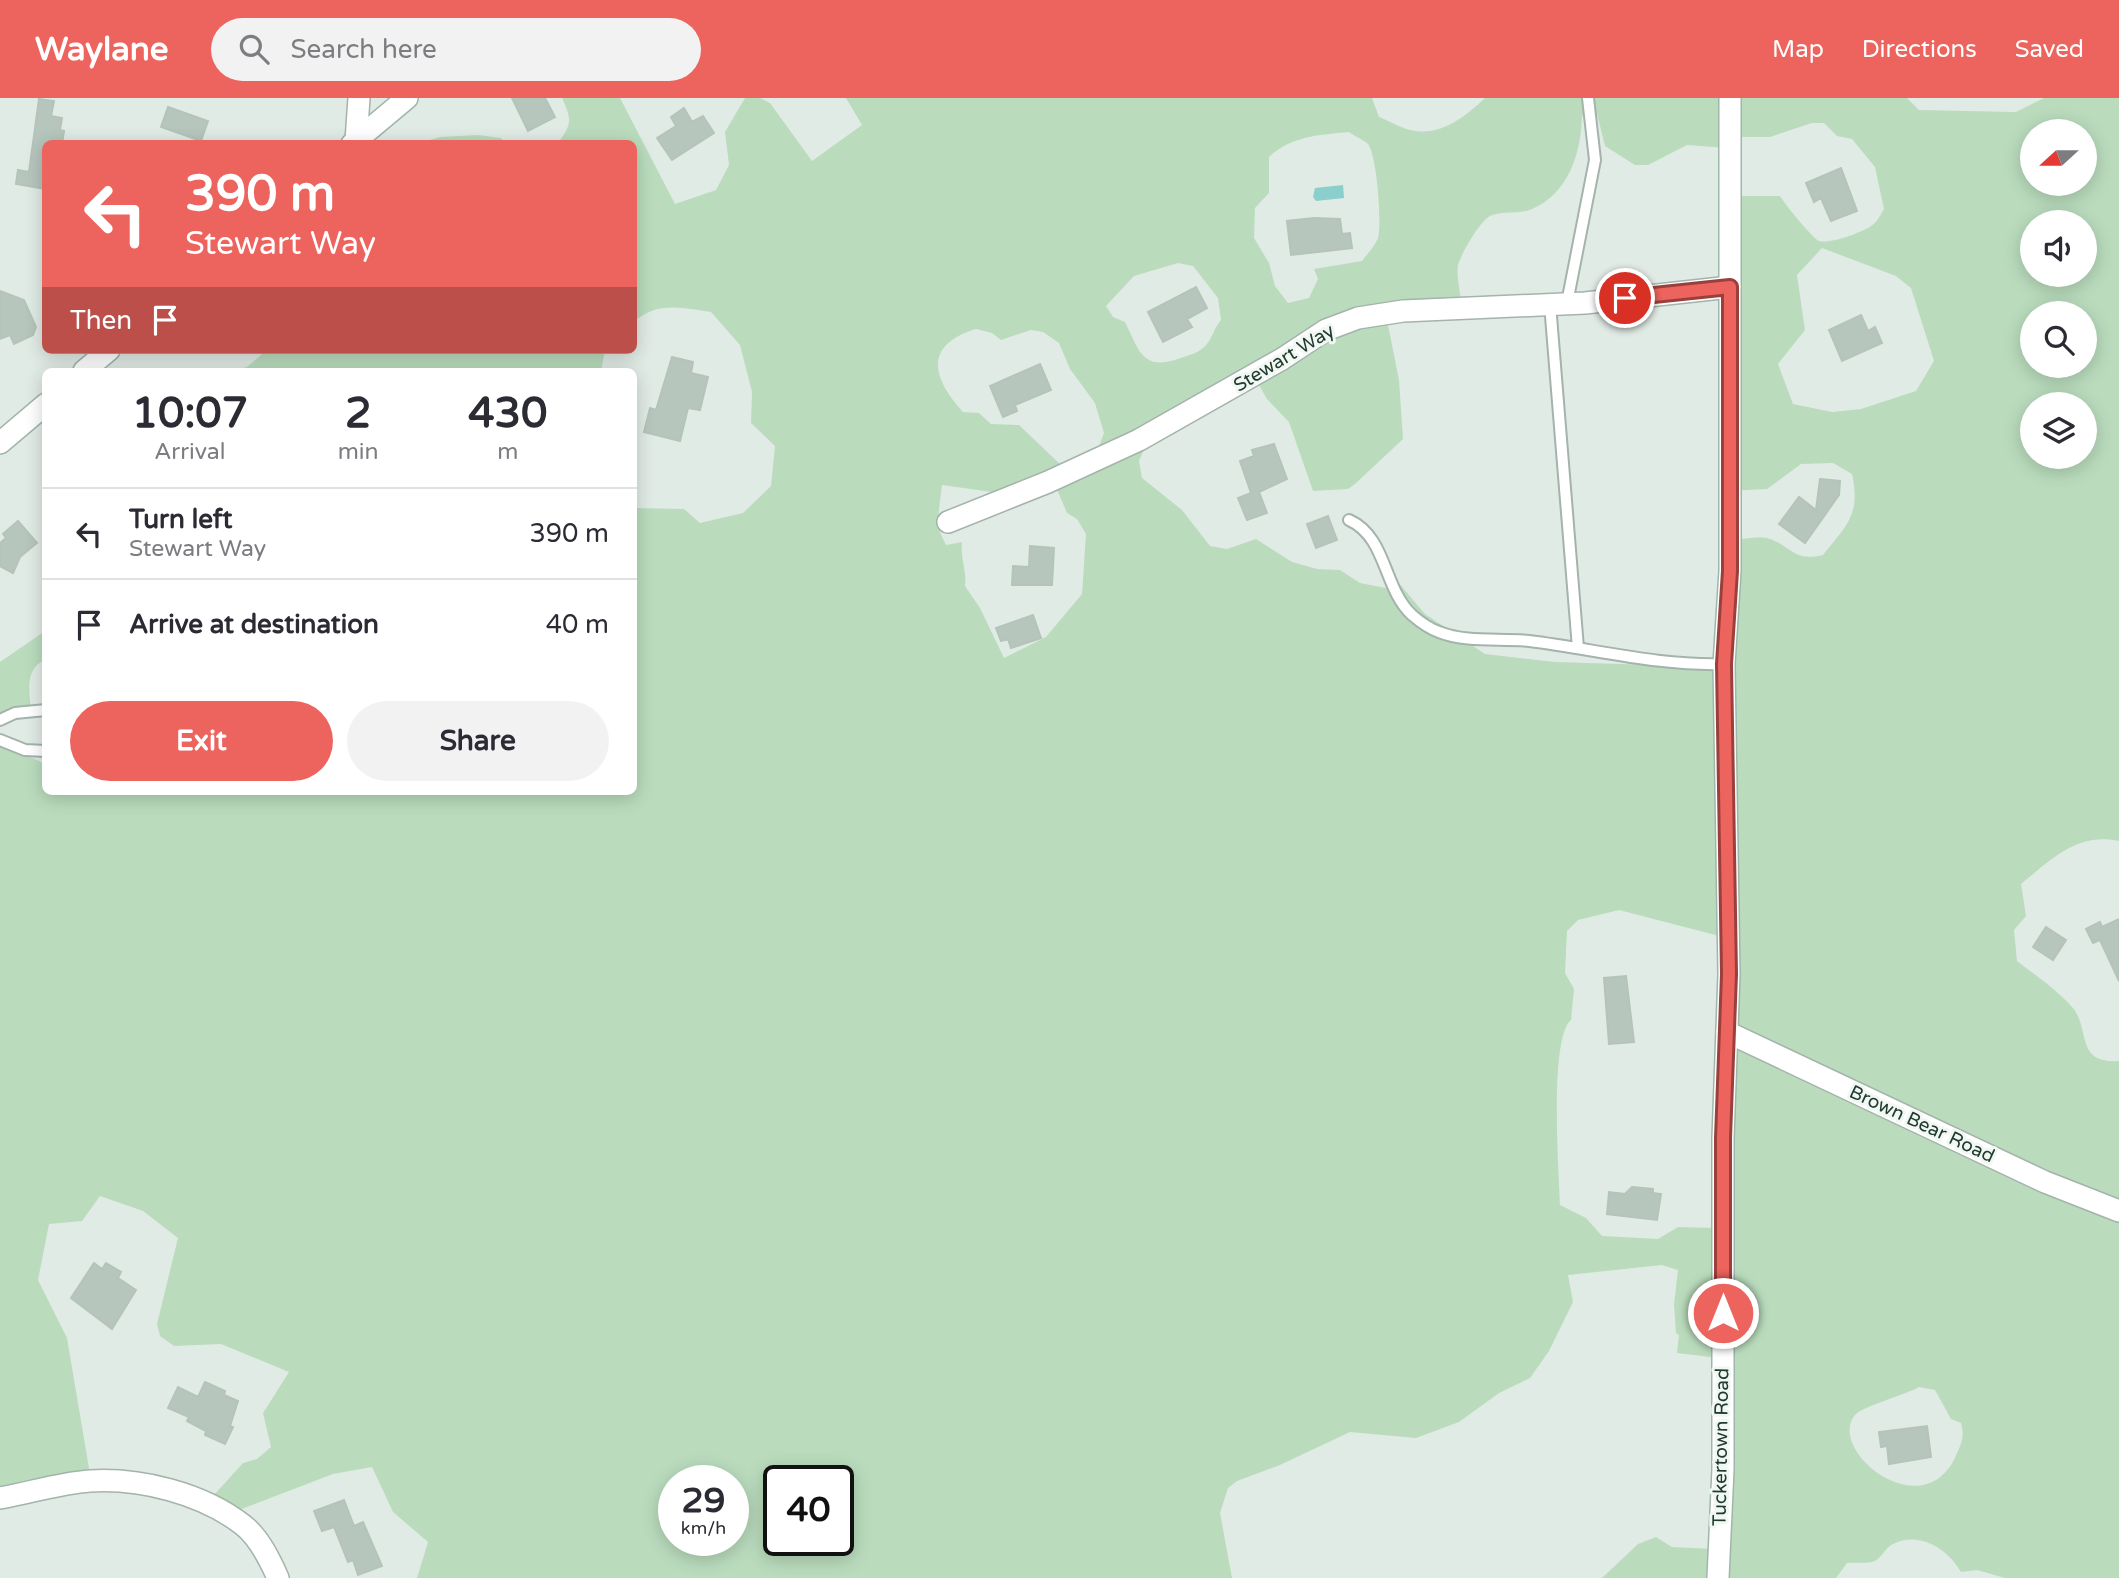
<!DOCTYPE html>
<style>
:root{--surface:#fff;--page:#f2f2f3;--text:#2b2b33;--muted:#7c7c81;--line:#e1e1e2;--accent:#ed635d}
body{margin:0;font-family:"Varela Round",sans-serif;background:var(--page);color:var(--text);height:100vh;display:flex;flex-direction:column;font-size:26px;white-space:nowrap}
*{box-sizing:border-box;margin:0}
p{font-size:23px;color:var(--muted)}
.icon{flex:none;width:38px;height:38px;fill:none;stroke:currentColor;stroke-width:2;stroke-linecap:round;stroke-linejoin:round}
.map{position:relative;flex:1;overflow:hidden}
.panel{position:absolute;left:42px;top:270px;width:595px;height:427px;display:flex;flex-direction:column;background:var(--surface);border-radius:10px;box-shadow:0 4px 18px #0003}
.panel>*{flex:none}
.banner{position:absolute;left:42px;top:42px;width:595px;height:214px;border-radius:10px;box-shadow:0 4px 18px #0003;background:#ed635d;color:#fff;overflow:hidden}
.needle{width:46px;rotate:249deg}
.fabs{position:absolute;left:2020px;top:21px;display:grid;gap:14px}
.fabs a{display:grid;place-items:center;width:77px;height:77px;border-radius:50%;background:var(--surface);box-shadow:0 4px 18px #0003;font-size:35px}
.speed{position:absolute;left:658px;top:1367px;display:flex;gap:14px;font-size:35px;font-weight:700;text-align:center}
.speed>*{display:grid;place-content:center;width:91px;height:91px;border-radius:50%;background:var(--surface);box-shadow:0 4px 18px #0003;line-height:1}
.speed small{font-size:18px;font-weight:400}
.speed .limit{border:4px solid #111;border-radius:10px;background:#fff;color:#111}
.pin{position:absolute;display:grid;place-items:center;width:60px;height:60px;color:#fff;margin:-30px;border:4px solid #fff;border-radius:50%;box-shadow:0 2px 7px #0007}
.me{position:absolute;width:77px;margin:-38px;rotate:0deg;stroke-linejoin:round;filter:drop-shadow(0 0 5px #0008)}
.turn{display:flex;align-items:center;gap:24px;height:147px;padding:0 28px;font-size:32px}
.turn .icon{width:91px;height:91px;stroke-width:2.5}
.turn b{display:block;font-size:49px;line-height:60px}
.then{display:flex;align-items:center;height:66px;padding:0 28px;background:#0003;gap:14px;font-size:26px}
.eta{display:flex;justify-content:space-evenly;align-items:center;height:119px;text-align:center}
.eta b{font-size:42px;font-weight:700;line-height:49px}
.action{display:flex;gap:14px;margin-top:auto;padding:14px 28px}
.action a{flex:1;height:80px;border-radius:42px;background:var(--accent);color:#fff;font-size:28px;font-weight:700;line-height:80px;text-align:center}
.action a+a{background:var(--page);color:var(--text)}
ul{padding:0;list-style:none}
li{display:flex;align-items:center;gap:21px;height:91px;padding:0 28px;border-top:2px solid var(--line)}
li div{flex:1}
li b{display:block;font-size:26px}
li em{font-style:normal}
header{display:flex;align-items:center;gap:42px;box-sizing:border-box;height:98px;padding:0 35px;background:var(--accent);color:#fff}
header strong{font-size:33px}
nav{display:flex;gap:38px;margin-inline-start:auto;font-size:24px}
.search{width:490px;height:63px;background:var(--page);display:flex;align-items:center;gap:18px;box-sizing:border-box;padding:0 24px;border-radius:38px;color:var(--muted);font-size:26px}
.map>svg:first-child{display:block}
.green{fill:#badcbd;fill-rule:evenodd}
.water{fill:#8acfcb}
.building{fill:#b6c6bd;stroke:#b4c4ba;stroke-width:2}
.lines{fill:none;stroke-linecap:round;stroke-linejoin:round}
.lane-casing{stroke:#a4b3ab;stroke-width:14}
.street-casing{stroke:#a4b3ab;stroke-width:24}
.secondary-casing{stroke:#a0b6aa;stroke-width:24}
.lane{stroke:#fff;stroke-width:10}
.street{stroke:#fff;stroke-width:21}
.secondary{stroke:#fff;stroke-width:21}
.route-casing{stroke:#9a403c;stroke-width:18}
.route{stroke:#ed635d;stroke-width:12}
.labels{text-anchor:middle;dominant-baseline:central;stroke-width:6;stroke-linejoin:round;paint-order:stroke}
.street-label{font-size:19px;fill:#223b2f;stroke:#f1f8f3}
</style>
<header>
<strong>Waylane</strong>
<div class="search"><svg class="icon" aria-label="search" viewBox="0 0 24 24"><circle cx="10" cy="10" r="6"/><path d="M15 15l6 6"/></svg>Search here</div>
<nav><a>Map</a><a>Directions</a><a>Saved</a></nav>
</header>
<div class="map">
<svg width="2119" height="1480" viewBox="0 0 2119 1480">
<rect width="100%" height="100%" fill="#e1ebe5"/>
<path class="green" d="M562,0H620L675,106L716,92L729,67L725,34L745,0H760L770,5L812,63L862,27L846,0H1372L1379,19C1390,23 1404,32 1416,33C1443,37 1467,17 1485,0H1907L1919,12L2016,14L2044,0H2119V743C2077,734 2052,761 2021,786L2026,818L2014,832L2017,863C2035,877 2056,891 2072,909C2091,930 2074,966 2119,963V1480H2005L1977,1472L1961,1474C1947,1450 1918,1432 1891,1447C1885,1451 1881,1460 1875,1463C1867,1466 1855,1464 1847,1465L1836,1480H1602L1638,1446L1656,1439L1672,1449L1715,1451L1719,1260L1677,1255L1679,1237L1676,1235L1674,1207L1678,1172L1662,1167L1568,1177L1573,1204L1549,1253L1530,1280L1499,1295L1459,1324L1416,1340L1350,1334L1280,1367L1237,1383L1228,1390L1220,1415L1232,1480H417L428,1444L393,1414L372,1369L333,1376L234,1414L214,1397L243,1365L257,1361L271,1349L263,1315L289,1274L221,1246L174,1248L160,1238L157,1226L178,1140L143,1113L100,1098L82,1123L49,1126L38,1182L67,1240L92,1388L0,1405V648C13,654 38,660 45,667L46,693H634V410L684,411L700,425L743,415L771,388L775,348L751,325L752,294L740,247L711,214C682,210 657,203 634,224V46L558,45C572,26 572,22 562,0ZM1590,12L1597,16L1605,48L1635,67H1648L1687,47L1727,50L1731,39H1770L1812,25H1824L1837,38L1852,41L1875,69L1884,111C1881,116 1877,125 1871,128C1861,135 1830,146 1819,143C1813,141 1784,105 1780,98H1728V393L1767,391L1801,366L1833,365L1852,376C1861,416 1847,427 1823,457C1793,464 1793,449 1770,441C1759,437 1741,442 1729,442L1721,569L1555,564L1485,556L1425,516L1397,483L1386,490L1360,485L1340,472L1317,471L1292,464L1256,441L1227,451L1210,448L1182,412L1142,380L1139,363L1146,347L1255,280L1267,301L1289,324L1313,393L1348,391L1355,386L1403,341L1399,282L1386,217L1462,210C1461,197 1456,179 1458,167C1461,156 1480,123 1490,118C1503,112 1519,117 1532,111C1569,95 1581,55 1582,18ZM2032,33H2084V86H2032ZM1349,34C1354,38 1364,42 1368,46C1377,57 1382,127 1378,140C1375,148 1367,156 1362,163L1314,171L1318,181L1309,200L1288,205L1275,188L1269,165L1254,140L1255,110L1269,95V59C1291,38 1319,37 1349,34ZM2032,124H2084V177H2032ZM1822,150L1896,178L1911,190L1934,263L1916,293L1861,311L1832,314L1793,306L1778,266L1805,232L1797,177ZM1178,165L1193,168L1218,200L1221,222C1214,230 1213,238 1207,246C1200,255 1189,257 1178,261C1142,273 1139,252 1125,224L1113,219L1106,208L1134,178ZM2032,215H2084V268H2032ZM976,231L992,235L1001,242L1031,232L1043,234L1059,245L1070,271L1095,305L1104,335L1096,356L1062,368L1019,327L991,326L979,315L963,314C931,279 924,247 976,231ZM2032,306H2084V359H2032ZM1053,382L1067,415L1077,421L1086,436L1082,496L1046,539L1004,560L980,510L965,488C967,473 960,460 962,444L946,447L937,428L942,387L1013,397ZM1619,812L1723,839L1716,1130L1678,1129L1658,1141L1602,1138L1586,1120L1560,1107C1559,1075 1549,940 1571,922L1574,891L1565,875L1567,833L1578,822ZM1919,1289L1935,1292L1951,1321L1961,1325C1965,1340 1961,1346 1955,1360C1921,1429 1826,1352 1855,1317C1863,1308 1905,1297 1919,1289ZM674,1382H733V1442H674ZM779,1382H838V1442H779Z
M478,37L501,40L506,45H420L440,39Z
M267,252H605L601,273H233L247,269Z
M45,533V562C25,570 29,594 31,612L0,621V564Z"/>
<path class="water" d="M1343,87L1344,100L1316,103L1313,99L1315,90Z"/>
<path class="building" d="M512,0H545L555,19L528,33Z
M39,1L54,3L51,18L62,20L60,32L64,33L62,46H46V91L16,86L18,72L29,74Z
M168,9L208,23L201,43L161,29Z
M684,10L692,24L703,18L714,35L672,62L657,40L676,28L671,19Z
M1841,70L1857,113L1831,123L1821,100L1814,104L1806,85Z
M1314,120L1340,121L1342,136L1350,135L1352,150L1291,157L1287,123Z
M1196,189L1207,210L1187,221L1192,229L1163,244L1148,214Z
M0,193L24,202L36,229L33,237L14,246L10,237L0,241Z
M1861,217L1868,233L1875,229L1882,245L1842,263L1829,232Z
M672,259L693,264L691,275L708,279L700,312L688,310L680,343L644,334L650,310L656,312Z
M1040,266L1051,292L1015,307L1017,313L1003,319L990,288Z
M1274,346L1287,381L1259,394L1267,415L1247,422L1238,400L1251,395L1240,363L1254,358L1252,352Z
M1820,381L1840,383L1839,397L1805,445L1779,426L1799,399L1816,412Z
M1328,418L1337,442L1316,450L1307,426Z
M18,423L37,445L20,459L13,475L0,468V445L6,440L3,436Z
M1030,448L1054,450L1052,487H1012L1013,468L1029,469Z
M1033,517L1041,540L1011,550L1008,541L1001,543L996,530Z
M2119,821V883L2100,842L2093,845L2086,831L2100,824L2102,829Z
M2046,829L2066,842L2053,862L2033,849Z
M1626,878L1634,944L1609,946L1604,880Z
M1632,1089L1653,1091V1095L1661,1096L1657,1122L1607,1116L1609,1094L1625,1096Z
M94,1165L102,1171L106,1165L121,1174L118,1180L136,1192L112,1231L71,1200Z
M205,1284L225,1293L224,1297L238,1303L230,1328L233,1329L225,1346L205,1337L206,1333L187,1323L189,1319L168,1310L178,1289L198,1299Z
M1927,1328L1931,1359L1889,1366L1887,1348L1881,1349L1879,1334Z
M344,1402L354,1428L363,1424L382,1468L358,1477L353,1462L348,1464L334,1429L322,1433L314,1413Z"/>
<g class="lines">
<g class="lane-casing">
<path id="lane" d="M1567,205L1595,62L1588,0
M1550,206L1578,550
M1349,422C1387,439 1383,490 1412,517C1419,523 1430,531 1439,534C1467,545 1499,540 1529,543C1595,551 1657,568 1724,566
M0,622L15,615L46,612
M0,642L25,652L46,653"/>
</g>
<g class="street-casing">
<path id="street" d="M356,43L359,0
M948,424L1048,384L1139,342L1282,261L1326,232L1358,220L1403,213L1585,205L1730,189
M1727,934L2045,1084L2119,1113
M0,1400C29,1395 60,1385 90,1383C140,1380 202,1395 243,1427C259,1439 270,1462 278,1480"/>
</g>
<g class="secondary-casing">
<path id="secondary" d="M352,46L407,0
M84,273L109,252
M0,345L46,306
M1718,1480L1723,1371V1040L1729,876L1724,566L1730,473V0"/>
</g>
<use href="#lane" class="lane"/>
<use href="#street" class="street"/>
<use href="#secondary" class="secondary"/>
</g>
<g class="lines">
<g class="route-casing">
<path id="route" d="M1625,200L1730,189V473L1724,566L1729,876L1723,1040V1215"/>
</g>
<use href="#route" class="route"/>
</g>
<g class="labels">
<g class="street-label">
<text transform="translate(1284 260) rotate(-31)">Stewart Way</text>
<text transform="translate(1922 1026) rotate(25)">Brown Bear Road</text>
<text transform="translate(1721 1349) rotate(-89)">Tuckertown Road</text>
</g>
</g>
</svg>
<div class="fabs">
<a><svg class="needle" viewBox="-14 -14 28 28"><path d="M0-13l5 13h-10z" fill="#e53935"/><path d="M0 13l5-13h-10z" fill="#7c7c81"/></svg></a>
<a><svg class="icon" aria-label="sound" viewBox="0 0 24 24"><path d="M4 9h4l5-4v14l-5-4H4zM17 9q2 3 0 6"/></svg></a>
<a><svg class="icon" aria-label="search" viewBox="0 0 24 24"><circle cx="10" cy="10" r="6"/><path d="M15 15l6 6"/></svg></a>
<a><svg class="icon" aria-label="layers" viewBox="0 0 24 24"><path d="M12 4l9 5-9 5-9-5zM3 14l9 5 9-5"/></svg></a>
</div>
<div class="speed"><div>29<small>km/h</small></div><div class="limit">40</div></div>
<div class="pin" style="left:1625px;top:200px;background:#d93025"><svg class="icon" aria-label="arrive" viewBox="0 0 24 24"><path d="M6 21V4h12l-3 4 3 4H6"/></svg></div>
<svg class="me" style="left:1723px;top:1215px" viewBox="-20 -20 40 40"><circle r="17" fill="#ed635d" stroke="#fff" stroke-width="3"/><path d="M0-11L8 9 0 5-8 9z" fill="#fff"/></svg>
<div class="banner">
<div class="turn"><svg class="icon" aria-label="left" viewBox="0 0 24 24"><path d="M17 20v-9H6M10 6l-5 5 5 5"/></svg><div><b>390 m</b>Stewart Way</div></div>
<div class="then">Then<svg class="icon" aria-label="arrive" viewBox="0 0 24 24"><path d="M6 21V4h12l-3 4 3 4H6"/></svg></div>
</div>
<section class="panel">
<div class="eta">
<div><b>10:07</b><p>Arrival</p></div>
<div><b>2</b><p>min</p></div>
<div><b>430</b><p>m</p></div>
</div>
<ul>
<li><svg class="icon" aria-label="left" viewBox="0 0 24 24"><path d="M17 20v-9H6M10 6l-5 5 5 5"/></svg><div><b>Turn left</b><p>Stewart Way</p></div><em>390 m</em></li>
<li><svg class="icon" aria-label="arrive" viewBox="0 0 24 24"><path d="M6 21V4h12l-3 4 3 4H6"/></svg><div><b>Arrive at destination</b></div><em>40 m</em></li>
</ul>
<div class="action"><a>Exit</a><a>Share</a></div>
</section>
</div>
